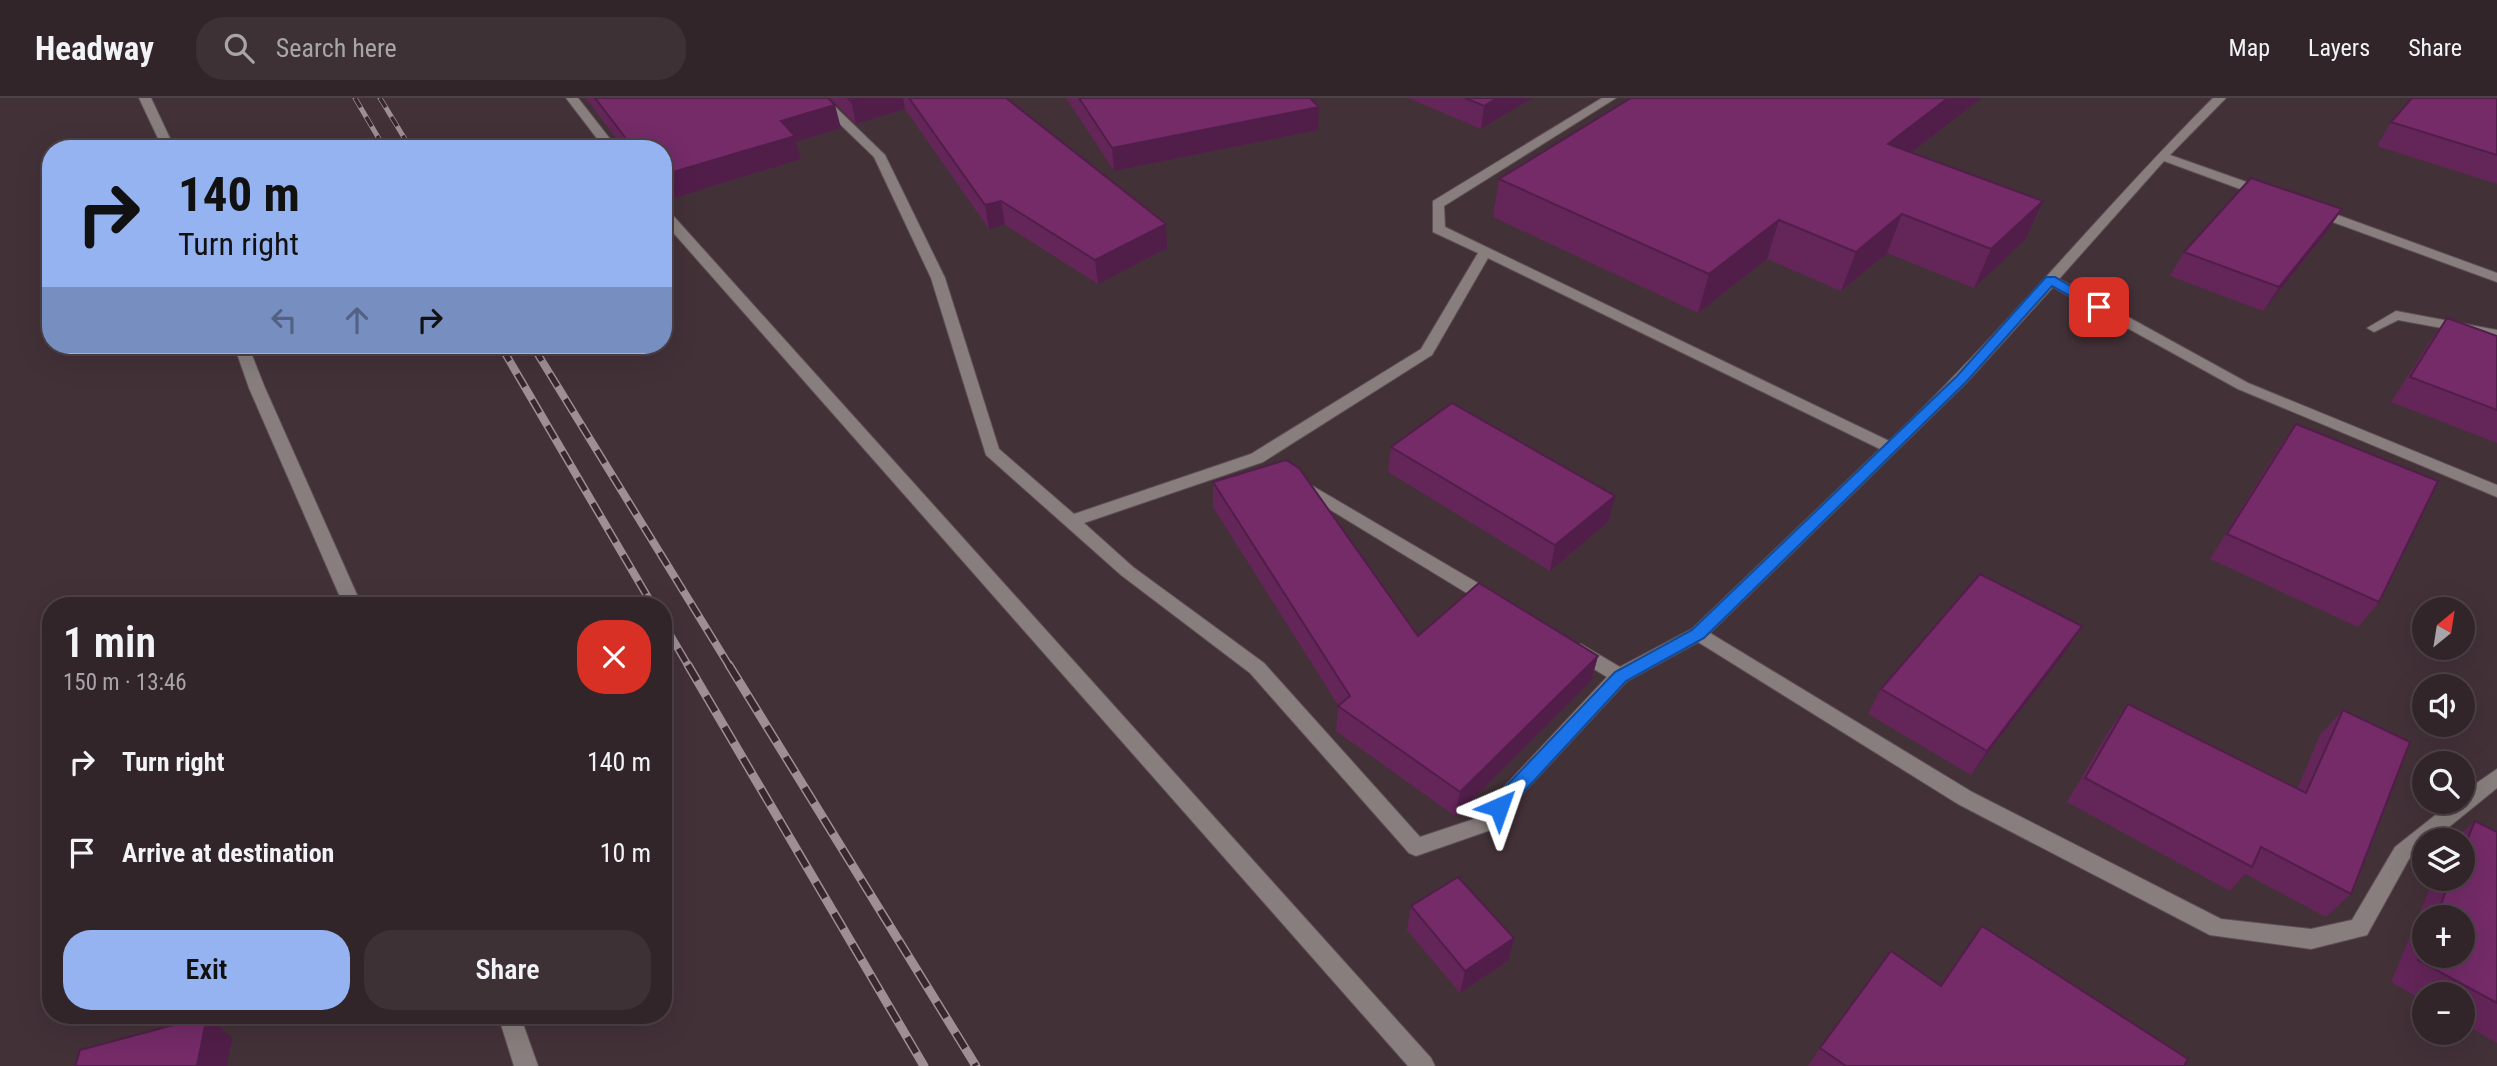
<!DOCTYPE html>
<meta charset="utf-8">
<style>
:root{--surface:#32252a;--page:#3d3136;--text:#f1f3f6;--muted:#a8a5a8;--line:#4d4247;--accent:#95b2f1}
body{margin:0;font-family:"Roboto Condensed",sans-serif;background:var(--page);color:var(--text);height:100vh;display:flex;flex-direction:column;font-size:26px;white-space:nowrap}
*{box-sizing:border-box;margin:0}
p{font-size:23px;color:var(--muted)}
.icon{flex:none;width:38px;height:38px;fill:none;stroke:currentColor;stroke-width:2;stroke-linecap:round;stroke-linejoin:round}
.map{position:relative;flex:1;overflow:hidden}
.drawer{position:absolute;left:42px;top:499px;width:630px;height:427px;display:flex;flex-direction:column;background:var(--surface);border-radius:28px;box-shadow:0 7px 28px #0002,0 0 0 2px var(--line)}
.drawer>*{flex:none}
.banner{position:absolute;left:42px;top:42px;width:630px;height:214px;border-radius:28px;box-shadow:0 7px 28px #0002,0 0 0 2px var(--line);background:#95b2f1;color:#111;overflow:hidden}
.needle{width:46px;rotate:30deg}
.buttons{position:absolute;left:2412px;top:499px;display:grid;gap:14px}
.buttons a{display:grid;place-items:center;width:63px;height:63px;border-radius:50%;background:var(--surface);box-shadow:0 7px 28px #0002,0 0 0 2px var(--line);font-size:35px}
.pin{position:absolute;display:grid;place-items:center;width:60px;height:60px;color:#fff;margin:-30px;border-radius:14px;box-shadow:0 4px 10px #0006}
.me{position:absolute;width:77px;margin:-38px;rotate:43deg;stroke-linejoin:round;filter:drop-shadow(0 0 5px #0008)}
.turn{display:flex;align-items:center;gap:24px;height:147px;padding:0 21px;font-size:32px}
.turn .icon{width:91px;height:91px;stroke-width:2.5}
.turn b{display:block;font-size:49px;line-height:60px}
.lanes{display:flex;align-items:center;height:66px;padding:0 21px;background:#0003;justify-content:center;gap:35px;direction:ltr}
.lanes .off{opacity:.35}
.round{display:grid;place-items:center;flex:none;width:74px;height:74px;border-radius:28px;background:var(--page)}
.overview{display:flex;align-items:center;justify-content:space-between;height:119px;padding:0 21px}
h1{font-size:42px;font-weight:600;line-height:52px}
.action{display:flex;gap:14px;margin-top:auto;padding:14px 21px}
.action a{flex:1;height:80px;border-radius:28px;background:var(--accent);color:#111;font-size:28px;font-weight:600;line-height:80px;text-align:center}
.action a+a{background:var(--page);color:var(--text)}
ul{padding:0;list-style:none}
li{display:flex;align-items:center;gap:21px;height:91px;padding:0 21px}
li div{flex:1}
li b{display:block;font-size:26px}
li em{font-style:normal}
header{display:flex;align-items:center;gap:42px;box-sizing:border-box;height:98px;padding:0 35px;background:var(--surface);border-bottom:2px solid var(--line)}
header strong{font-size:33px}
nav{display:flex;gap:38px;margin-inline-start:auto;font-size:24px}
.search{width:490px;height:63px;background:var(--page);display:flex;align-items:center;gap:18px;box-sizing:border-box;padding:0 24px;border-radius:28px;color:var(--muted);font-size:26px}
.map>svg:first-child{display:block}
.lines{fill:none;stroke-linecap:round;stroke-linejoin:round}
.minor-casing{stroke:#604f56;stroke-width:2}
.minor{fill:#887e7e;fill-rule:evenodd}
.rail-far2-casing{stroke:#9e8f95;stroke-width:5}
.rail-far1-casing{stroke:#9e8f95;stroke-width:8}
.rail-casing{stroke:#9e8f95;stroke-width:9}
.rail-far2{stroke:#38272d;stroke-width:3.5;stroke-dasharray:11;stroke-linecap:butt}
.rail-far1{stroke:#38272d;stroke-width:5;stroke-dasharray:15;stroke-linecap:butt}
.rail{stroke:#38272d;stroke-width:6;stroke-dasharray:18;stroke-linecap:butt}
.wall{fill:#642559;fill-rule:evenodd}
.shaded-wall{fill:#511e49}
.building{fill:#742b68;stroke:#511e49;stroke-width:2}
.route{fill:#1a73e8;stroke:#114b97;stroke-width:2}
</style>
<header>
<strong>Headway</strong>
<div class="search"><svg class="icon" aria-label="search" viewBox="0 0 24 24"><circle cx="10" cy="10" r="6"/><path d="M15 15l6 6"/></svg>Search here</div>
<nav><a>Map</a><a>Layers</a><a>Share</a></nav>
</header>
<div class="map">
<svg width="2497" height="968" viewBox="0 0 2497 968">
<rect width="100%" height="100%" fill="#433138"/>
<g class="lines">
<g class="minor-casing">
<path id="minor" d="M139,0H151L175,51H163Z
M566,0H578L618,51H605Z
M813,0H826L885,57L945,180L999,351L1074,416L1251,356L1421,251L1478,155L1433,134V103L1602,0H1616L1444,108L1445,129L1889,343C2003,234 2102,111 2213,0H2226L2170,57L2272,93V99H2262L2164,63L2059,181L2248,285L2497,387V399L2238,291L2053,189L1967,284L1710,535L1972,694L2221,821L2311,831L2352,822L2395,749L2452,704H2462V695L2497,671V690L2433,742H2424V750L2409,761L2367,837L2311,851L2210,837L1958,706L1698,544L1627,583L1488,733L1416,758L1409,755L1250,575L1121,477L986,357L931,180L874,59ZM1488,160L1880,351L1692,531L1620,569L1581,546H1569L1566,551L1569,556L1607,579L1474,721L1420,739L1264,565L1133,469L1084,425L1263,364L1432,257Z
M2313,108L2497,175V184L2308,115L2307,112Z
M663,111L668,112L1431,960L1435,968H1408L663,123Z
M2396,213L2497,232V240L2398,222L2374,234L2367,230Z
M234,247H248L265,290L362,508H344L249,290Z
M1299,380L1500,498L1503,503L1500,508H1488L1293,389L1291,385L1293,381Z
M498,917H520L538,968H514Z"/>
</g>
<use href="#minor" class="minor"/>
<g class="rail-far2-casing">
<path id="rail-far2" d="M355,0L385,51
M380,0L411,51
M500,247L503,252
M532,247L535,252"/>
</g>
<g class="rail-far1-casing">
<path id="rail-far1" d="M502,250L653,508
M534,250L730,569
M663,525L689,569"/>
</g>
<g class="rail-casing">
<path id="rail" d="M688,567L924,968
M729,567L976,968"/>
</g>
<use href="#rail-far2" class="rail-far2"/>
<use href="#rail-far1" class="rail-far1"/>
<use href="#rail" class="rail"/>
</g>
<path class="wall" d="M586,0H828L841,30L796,44L801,61L664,103L663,51H624Z
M830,0H1006L1167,150L1098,186L1005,127L989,131L905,11L856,26Z
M1066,0H1310L1318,32L1114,73Z
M1408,0H1532L1481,31Z
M1631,0H1981L1911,55L2043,103L2025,142L1974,190L1887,155L1841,193L1767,161L1698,215L1493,119L1499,81Z
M2497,0V86L2377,48L2391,24Z
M2326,135L2263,213L2170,178L2184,154Z
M2447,220L2497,238V345L2391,304L2429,245Z
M2296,326L2379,504L2358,529L2210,461L2278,351Z
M1391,349L1609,423L1550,473L1388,374Z
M1213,384L1418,538L1598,558L1591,583L1455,718L1336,633L1338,607L1213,409Z
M2066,553L1971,677L1868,616L1881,591Z
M2128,606L2297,691L2320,637L2343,612L2351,796L2326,819L2245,776L2230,793L2067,704L2110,631Z
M2475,723L2497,734V945L2462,925V896H2424V903L2391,884L2434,780H2462V742H2454ZM2424,819H2462L2424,858Z
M1411,808L1514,840L1508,863L1460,895L1407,832Z
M1982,828L2184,968H1808L1820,950L1940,887Z"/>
<path class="shaded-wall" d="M861,0H903L905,11L856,26L851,3Z
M1497,0H1532L1481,31L1484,8Z
M1948,0H1981L1874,84L1888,46Z
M835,7L841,30L796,44L801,61L664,103L663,77L781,23Z
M1319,9L1318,32L1114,73L1112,50Z
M1001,103L1005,127L989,131L985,107Z
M2043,103L2025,142L1974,190L1991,151Z
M2342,111L2326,135L2263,213L2279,189Z
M1902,116L1887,155L1841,193L1856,154Z
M1779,122L1767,161L1698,215L1709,176Z
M1166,126L1167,150L1098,186L1095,162Z
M1615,398L1609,423L1550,473L1555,447Z
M2082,528L2066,553L1971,677L1987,653Z
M1598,558L1591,583L1455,718L1460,694Z
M1514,840L1508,863L1460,895L1465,873Z
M207,918L232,940L227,968H197Z"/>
<path class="building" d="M595,0H828L835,7L781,23L795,38L663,77V51H634Z
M848,0H861L851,3Z
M909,0H1006L1166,126L1095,162L1001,103L985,107Z
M1079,0H1310L1319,9L1112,50Z
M1465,0H1497L1484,8Z
M1631,0H1948L1888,46L2043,103L1991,151L1902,116L1856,154L1779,122L1709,176L1499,81Z
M2412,0H2497V57L2391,24Z
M2251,80L2342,111L2279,189L2184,154Z
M2447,220L2497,238V312L2410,279Z
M1452,305L1615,398L1555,447L1391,349Z
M2296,326L2438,383L2379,504L2227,436Z
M1286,362L1299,370L1418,538L1479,485L1598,558L1460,694L1338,608L1350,598L1213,384Z
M1980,476L2082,528L1987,653L1881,591Z
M2128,606L2306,695L2343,612L2410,644L2351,796L2261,749L2252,769L2085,680Z
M2475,723L2497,734V905L2418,862L2424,848V858H2462V819H2436L2451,780H2462V754Z
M1458,779L1514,840L1465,873L1411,808Z
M1982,828L2188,961L2184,968H1846L1820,950L1891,853L1941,888Z
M207,918L197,968H75L80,952Z"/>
<path class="route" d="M2046,179H2055L2105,209L2094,211L2052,188L1966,284L1704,540L1626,583L1505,714H1492L1489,709L1492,703L1615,574L1692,532L1957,278Z"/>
</svg>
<div class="buttons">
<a><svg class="needle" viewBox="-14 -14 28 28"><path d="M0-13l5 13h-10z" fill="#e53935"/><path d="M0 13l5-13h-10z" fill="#a8a5a8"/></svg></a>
<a><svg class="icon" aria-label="sound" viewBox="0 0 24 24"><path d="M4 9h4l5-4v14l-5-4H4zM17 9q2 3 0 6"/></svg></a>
<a><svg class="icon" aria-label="search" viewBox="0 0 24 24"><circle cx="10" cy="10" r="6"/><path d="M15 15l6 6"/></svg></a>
<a><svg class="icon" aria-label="layers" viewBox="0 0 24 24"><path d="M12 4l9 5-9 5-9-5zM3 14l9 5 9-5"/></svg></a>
<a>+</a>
<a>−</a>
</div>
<div class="pin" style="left:2099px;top:209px;background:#d93025"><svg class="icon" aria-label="arrive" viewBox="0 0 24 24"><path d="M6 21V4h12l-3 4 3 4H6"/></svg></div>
<svg class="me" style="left:1499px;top:709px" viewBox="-20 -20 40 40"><path d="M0-17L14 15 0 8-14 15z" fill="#1a73e8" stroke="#fff" stroke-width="4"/></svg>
<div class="banner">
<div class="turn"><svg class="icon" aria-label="right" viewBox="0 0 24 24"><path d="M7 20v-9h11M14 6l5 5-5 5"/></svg><div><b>140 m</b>Turn right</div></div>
<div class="lanes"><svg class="icon off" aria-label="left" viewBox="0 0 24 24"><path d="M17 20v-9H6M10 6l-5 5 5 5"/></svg><svg class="icon off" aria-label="ahead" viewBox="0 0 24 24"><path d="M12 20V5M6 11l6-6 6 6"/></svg><svg class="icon" aria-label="right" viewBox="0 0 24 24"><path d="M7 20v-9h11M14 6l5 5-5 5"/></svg></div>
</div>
<section class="drawer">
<div class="overview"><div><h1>1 min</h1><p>150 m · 13:46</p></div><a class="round" style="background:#d93025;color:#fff"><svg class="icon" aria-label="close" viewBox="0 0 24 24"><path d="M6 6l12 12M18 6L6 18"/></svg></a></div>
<ul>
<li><svg class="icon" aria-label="right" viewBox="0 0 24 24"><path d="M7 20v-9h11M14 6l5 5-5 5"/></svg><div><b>Turn right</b></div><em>140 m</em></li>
<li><svg class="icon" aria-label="arrive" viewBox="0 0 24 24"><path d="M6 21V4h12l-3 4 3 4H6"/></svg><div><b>Arrive at destination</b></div><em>10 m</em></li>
</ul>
<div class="action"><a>Exit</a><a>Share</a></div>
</section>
</div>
